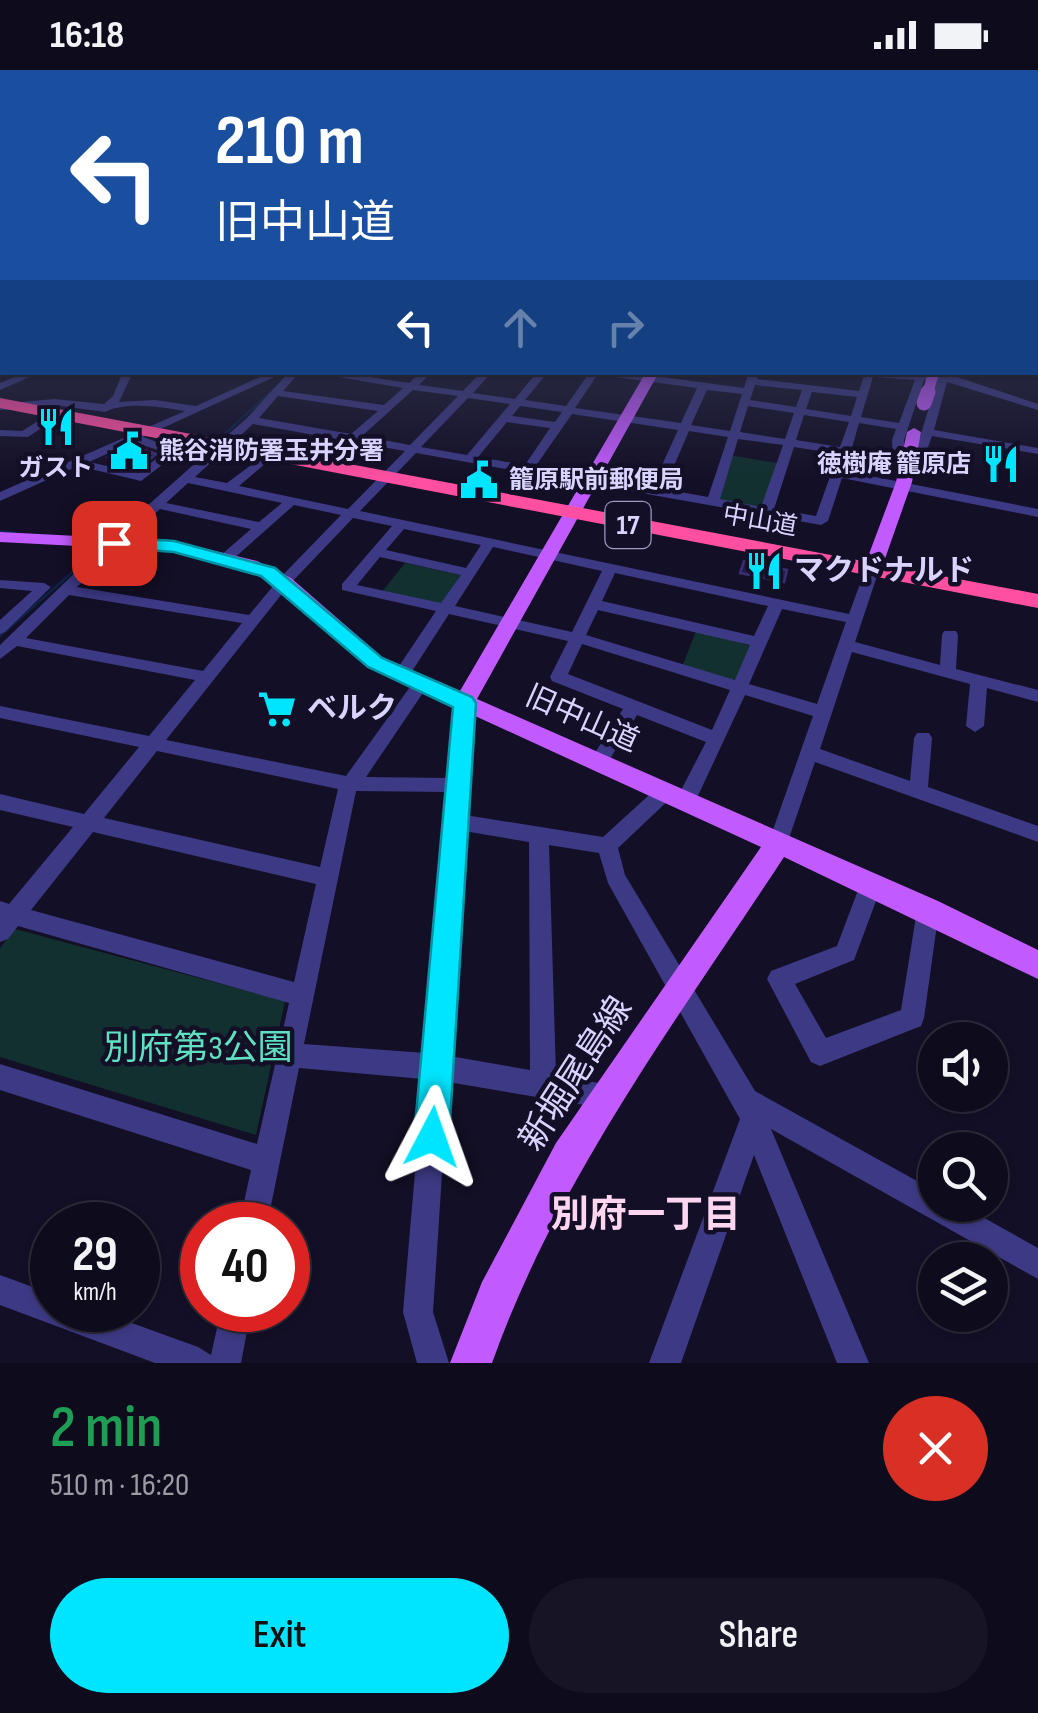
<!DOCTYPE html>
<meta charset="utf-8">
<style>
:root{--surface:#0e0b1c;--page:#171425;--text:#f1f3f6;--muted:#9b9ba3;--line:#2e2b3b;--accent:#00e5ff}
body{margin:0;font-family:"Sofia Sans Condensed","Noto Sans JP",sans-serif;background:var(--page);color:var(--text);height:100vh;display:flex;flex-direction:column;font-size:38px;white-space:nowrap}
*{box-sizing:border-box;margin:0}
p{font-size:32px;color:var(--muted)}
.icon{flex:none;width:55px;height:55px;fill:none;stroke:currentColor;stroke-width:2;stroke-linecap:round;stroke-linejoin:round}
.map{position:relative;height:1293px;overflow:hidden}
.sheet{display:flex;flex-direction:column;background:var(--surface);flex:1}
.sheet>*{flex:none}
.guide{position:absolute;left:0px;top:0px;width:1040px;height:305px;box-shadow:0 2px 8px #0004,0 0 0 2px var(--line);background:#1a4fa0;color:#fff;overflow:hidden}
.tools{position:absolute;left:918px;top:952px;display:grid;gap:20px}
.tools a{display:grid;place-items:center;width:90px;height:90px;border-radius:50%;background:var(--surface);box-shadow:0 2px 8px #0004,0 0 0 2px var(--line);font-size:50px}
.speed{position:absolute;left:30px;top:1132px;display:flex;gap:20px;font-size:50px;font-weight:700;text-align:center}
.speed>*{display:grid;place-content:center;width:130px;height:130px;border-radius:50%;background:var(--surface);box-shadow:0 2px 8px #0004,0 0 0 2px var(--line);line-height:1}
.speed small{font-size:25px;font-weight:400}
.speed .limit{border:15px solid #d22;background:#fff;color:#111}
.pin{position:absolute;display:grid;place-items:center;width:85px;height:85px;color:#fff;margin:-42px;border-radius:20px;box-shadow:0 5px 15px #0006}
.me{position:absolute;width:110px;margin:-55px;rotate:4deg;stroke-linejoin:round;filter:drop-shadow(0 0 8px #0008)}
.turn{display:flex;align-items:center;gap:35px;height:210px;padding:0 50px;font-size:45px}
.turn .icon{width:130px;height:130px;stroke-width:2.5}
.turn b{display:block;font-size:70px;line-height:85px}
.lanes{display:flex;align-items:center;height:95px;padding:0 50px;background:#0003;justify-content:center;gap:50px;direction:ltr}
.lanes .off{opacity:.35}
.round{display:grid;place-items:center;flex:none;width:105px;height:105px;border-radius:52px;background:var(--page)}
.head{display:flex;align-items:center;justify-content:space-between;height:170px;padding:0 50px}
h1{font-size:60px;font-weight:600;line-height:75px;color:#1e9e55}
.primary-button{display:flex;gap:20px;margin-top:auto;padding:20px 50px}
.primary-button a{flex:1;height:115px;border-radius:60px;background:var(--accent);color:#111;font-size:40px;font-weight:600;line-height:115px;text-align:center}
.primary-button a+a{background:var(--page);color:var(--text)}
.status{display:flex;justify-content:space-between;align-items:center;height:70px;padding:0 50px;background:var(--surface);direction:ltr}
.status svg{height:28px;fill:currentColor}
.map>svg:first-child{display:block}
.green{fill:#12302f}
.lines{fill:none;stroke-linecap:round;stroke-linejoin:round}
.stream{stroke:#0c2248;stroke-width:2.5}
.building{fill:#241b47;stroke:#3b2d73;stroke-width:2.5}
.minor{fill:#3d3a85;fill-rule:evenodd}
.major{fill:#c25bff;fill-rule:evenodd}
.highway{fill:#ff4fa3;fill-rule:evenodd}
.major-bridge-far1{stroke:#c25bff;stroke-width:11}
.major-bridge{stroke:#c25bff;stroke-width:15}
.route{fill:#00e5ff;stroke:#0095a6;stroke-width:2.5}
.labels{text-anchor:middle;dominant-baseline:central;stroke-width:9;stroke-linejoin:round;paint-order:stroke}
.far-poi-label{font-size:25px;font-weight:bold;fill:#d9d4ff;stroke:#130f26;text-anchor:start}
.far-street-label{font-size:25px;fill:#d9d4ff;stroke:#130f26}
.shield{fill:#130f26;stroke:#9e99be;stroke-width:2.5}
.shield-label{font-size:28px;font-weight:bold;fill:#d9d4ff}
.poi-label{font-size:30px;font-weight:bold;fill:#d9d4ff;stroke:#130f26;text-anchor:start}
.street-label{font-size:30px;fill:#d9d4ff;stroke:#130f26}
.near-park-label{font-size:35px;fill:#5fe0c0;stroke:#130f26}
.near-street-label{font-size:35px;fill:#d9d4ff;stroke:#130f26}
.near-neighbourhood-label{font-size:38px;font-weight:bold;fill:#ffd6f0;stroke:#130f26}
</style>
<div class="status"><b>16:18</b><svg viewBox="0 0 49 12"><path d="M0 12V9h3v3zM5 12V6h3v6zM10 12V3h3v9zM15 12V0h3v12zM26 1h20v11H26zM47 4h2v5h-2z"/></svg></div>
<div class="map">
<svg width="1038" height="1293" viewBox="0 0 1038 1293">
<rect width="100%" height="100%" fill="#130f26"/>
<path class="green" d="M729,385L778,393L763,438L718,432Z
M405,493L461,505L443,534L381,523Z
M696,561L752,576L736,610L682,597Z
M15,859L285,931L256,1065L0,987V878Z"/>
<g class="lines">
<path class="stream" d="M0,315L8,311L9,302
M217,371L273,320
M193,396L211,378
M0,461L15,463
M110,468L141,442
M0,566L103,475"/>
</g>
<path class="building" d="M133,376L156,384L144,394L109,387Z
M744,491L787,500L784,512L740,503Z"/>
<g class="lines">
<path class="minor" d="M0,230H2V234H0Z
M26,302H41L0,320V313Z
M123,302H133L119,332L155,330L196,336L271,302H285L143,367L174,378L208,382L247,348L289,302H300L283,321L384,335L403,318L309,302H337L409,313L421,302H432L419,315L463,321L481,302H492L473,323L515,329L537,302H548L525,330L566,336L590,302H625L744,318L749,302H759L757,309L859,321L864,306L847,302L957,307L1038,334V340L947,312L934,360L1038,378V384L932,366L926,383L904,384L905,391L912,392V398L849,387L845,401L1038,439V447L842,408L828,451L821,455L416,383L360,441L849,544L865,500L867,497H877L879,500L855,572L940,595L942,565L944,561H956L958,565L956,599L1038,620V632L987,618L984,656L975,662L966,656L970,614L852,582L820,679L910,711L914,668L917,663H929L932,668L928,717L1038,756V772L815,692L785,780L778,782L771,780L768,774L813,646L745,625L696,730L693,735L686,738L679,735L676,730L706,672L637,645L605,697H591L589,692L623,639L552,611L550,607L568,571L449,544L407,609H395L393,605L436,541L342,520V514L392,456L353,448L289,515L166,670L346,706L415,610L421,608L429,614L366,707L449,708L455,633L464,627L473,633L465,745L603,767L659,716H673L676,721L673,726L618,778L625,805L755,1021L935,1121V1135H961L1038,1178V1209L771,1059L869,1293H837L754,1085L681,1293H649L740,1049L608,813L599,783L549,775L556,1004L617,1017L621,1026L617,1035L608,1039L448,1012L433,1242L449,1293H417L403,1242L423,1009L299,998L267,1155H239L251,1100L0,1020V994L257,1074L289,933L18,856L8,869L0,872V831L9,834L73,757L0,740V724L84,744L139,677L0,648V636L149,666L195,610L17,576L0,589V575L109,470L201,388L175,385L141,411L78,396L0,431V422L185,341C161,337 126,331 105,342L54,335L0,340V334L54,329L104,334L113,326ZM598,304L600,305L697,318L681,353L575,338ZM873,307L915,310L899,353L861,347ZM924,310L937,311L917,377H904V370ZM755,315L802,320L796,337L750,330ZM413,320L458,326L410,375L362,366ZM707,320L742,324L730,361L691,355ZM812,322L857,327L851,346L806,339ZM278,326L378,341L351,364L259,348ZM468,328L510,334L467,385L421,377ZM520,336L562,342L555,352L512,346ZM748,336L794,343L785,369L740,362ZM572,344L678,360L652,417L535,397ZM804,345L849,352L840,377L796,370ZM507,352L550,358L525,395L478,387ZM859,353L896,359L892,370L893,389L851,381ZM253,354L405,381L348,439L239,416L273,387V383L269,382L227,413L195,407ZM689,361L728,367L708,427L664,419ZM738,369L783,375L761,437L720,429ZM133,372L164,382L139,403L89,392ZM794,377L838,384L816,446L774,439ZM188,413L282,433L259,452L166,433ZM294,435L341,445L279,509L249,545L77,517L160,439L251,459L221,485L219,488L226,492L231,491ZM404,459L481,475L466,498L386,480ZM493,477L602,501L572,562L455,536ZM380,487L461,505L441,533L357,515ZM615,503L768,536L754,566L602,531ZM69,525L242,553L203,601L26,568ZM782,539L846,552L817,634L749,614ZM598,540L750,575L735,610L586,565ZM582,574L730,620L712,660L568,604ZM157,681L338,719L320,797L104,748ZM356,721L448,722L425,983L304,974ZM464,761L529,772L530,1000L450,986ZM93,762L316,814L294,912L31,840Z
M53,342L62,344L28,367L0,366V360L22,361Z
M0,510L44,513L51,517L5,562L0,564V550L32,521L0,518Z
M871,806L879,809L882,815L854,890L795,914L826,968L901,940L917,840L920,833L928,830L936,833L939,840L924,948L921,956L820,996L811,992L767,909L771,901L837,876L860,815L863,809Z
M0,1205L52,1224V1240H96L198,1277L211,1285L221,1240H251L241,1293H155L0,1235Z"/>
<path class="major" d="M646,302H659L477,629L938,831L1038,880V909L784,787C677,950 558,1108 492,1293H450L482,1212L556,1073L761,777L368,597L277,516L245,499L174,481L0,472V462L174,471L257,491L291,508L382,587L460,621Z
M914,358L921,362L912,412L881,500L872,505L866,504L863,500L896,412L907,362Z"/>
<path class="highway" d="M0,328L1038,524V538L0,338Z"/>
<path class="major-bridge-far1" d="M927,325L934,302"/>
<path class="major-bridge" d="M924,333L928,322"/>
</g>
<linearGradient id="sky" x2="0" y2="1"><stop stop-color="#0a0815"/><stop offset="0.56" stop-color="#333752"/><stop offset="1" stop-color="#333752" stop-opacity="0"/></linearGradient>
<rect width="1038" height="411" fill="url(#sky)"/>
<path class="route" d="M114,467L174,471L275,498L382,588L472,627L476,633L449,1067L444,1079L432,1084L419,1079L414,1067L453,637L368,597L261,506L174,482L108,477V469Z"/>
<defs>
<g id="restaurant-bare" transform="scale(3)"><path d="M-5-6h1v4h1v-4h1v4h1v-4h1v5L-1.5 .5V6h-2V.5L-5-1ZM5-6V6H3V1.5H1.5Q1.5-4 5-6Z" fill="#00e5ff" stroke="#130f26" stroke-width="2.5" paint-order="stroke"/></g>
<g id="civic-bare" transform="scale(3)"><path d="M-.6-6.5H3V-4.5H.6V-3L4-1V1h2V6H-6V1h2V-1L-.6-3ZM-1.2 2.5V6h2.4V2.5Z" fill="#00e5ff" stroke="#130f26" stroke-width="2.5" paint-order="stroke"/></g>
<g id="supermarket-bare" transform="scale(3)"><path d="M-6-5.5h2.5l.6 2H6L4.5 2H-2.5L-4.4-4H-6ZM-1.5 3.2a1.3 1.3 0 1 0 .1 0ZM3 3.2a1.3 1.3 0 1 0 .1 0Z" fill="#00e5ff" stroke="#130f26" stroke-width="2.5" paint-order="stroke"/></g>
</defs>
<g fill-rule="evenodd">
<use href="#restaurant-bare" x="56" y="357"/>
<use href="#civic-bare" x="129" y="381"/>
<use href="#restaurant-bare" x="1001" y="394"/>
<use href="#civic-bare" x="479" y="410"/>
<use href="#restaurant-bare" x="764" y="501"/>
<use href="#supermarket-bare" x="277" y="639"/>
</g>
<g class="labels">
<g class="far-poi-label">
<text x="159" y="381">熊谷消防署玉井分署</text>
<text x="971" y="394" text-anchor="end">徳樹庵 籠原店</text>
<text x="56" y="398" text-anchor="middle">ガスト</text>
<text x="509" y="410">籠原駅前郵便局</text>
</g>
<g class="far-street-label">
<text transform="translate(760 451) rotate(10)">中山道</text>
</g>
<rect class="shield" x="605.5" y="432" width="45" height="46" rx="8"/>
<g class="shield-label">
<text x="628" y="455">17</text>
</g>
<g class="poi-label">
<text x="794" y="501">マクドナルド</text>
<text x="307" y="639">ベルク</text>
</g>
<g class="street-label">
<text transform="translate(582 649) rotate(24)">旧中山道</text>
</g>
<g class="near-park-label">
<text x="198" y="978">別府第3公園</text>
</g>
<g class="near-street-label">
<text transform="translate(576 1004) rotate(-57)">新堀尾島線</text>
</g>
<g class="near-neighbourhood-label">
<text x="646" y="1145">別府一丁目</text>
</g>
</g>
</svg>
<div class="tools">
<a><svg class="icon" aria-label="sound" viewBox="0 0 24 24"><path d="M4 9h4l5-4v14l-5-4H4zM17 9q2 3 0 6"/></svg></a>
<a><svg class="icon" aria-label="search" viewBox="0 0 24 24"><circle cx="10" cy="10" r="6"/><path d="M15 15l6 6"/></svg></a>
<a><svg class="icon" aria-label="layers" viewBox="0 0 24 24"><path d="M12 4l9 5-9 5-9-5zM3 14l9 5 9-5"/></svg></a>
</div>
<div class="speed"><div>29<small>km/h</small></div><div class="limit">40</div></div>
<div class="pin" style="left:114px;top:473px;background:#d93025"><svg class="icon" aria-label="arrive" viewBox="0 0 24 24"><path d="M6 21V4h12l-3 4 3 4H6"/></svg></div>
<svg class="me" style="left:432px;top:1067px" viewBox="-20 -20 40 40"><path d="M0-17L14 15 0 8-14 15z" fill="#00e5ff" stroke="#fff" stroke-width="4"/></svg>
<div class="guide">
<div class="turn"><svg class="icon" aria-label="left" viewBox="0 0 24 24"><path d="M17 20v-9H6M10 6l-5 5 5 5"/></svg><div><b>210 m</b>旧中山道</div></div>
<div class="lanes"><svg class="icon" aria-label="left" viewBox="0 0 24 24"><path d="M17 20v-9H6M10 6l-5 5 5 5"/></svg><svg class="icon off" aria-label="ahead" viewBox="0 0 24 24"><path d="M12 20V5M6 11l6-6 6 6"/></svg><svg class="icon off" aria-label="right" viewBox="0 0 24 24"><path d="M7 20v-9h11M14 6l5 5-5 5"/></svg></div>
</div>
</div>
<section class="sheet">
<div class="head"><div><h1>2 min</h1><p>510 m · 16:20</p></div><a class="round" style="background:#d93025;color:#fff"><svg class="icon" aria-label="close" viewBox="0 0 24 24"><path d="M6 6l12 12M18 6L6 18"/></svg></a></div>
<div class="primary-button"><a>Exit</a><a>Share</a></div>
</section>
